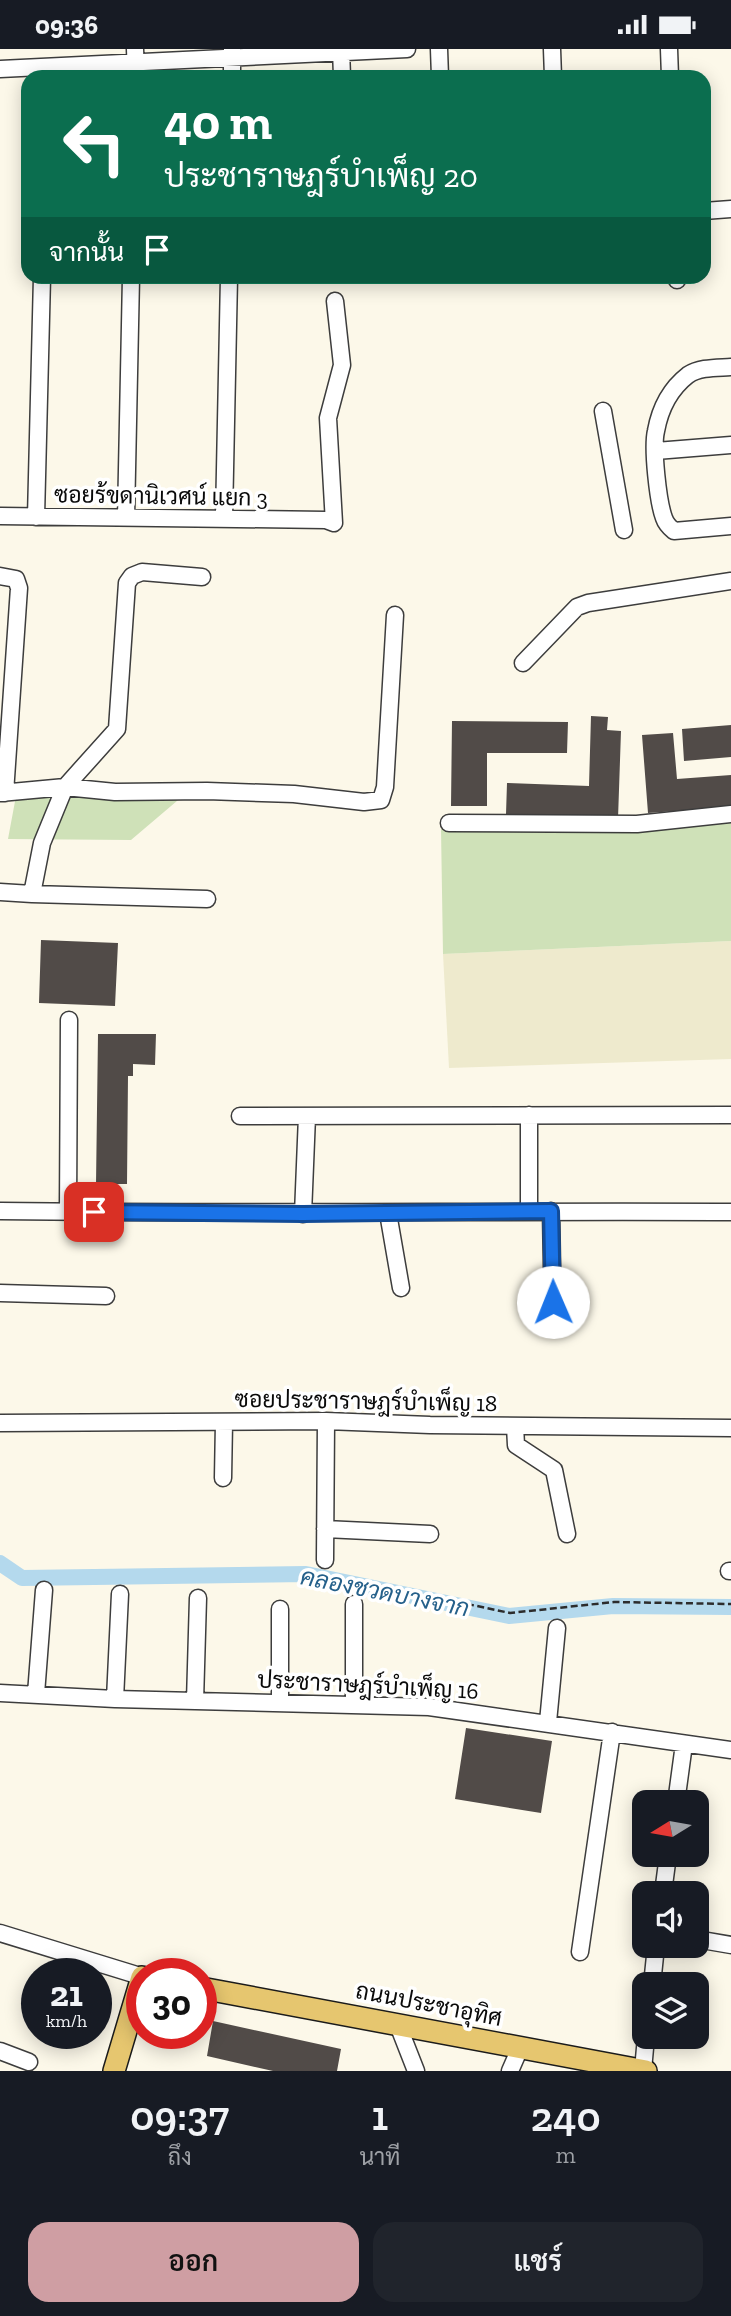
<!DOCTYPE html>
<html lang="th">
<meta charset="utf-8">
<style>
:root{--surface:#171b24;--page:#20242c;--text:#f1f3f6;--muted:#9ea1a6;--accent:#cf9ea3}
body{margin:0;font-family:"Zilla Slab",Sarabun,serif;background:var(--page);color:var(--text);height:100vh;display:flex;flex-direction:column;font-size:26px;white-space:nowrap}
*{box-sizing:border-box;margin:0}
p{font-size:23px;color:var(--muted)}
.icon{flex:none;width:38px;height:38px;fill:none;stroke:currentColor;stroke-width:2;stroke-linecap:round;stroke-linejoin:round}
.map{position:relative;height:2022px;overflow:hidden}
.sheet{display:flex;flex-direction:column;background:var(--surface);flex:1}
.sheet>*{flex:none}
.hud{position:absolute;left:21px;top:21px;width:690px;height:214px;border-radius:21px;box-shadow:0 4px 18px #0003;background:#0b6e4f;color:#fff;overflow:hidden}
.needle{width:46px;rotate:259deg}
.tools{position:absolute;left:632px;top:1741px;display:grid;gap:14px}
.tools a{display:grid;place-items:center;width:77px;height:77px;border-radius:14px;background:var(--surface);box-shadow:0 4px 18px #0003;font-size:35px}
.speed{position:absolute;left:21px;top:1909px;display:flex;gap:14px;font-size:35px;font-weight:700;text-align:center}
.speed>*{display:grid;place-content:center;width:91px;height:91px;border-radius:50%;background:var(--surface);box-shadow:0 4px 18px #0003;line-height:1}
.speed small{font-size:18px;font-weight:400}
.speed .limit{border:10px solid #d22;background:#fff;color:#111}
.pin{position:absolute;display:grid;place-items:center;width:60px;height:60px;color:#fff;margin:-30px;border-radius:14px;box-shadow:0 4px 10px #0006}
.me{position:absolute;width:77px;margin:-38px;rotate:359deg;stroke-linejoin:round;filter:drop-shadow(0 0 5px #0008)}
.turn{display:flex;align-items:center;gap:24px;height:147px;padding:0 28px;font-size:32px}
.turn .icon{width:91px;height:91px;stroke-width:2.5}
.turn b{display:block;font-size:49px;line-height:60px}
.then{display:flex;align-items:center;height:66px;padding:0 28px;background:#0003;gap:14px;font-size:26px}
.eta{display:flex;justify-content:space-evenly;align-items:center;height:119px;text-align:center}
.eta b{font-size:42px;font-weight:600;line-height:49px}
.action{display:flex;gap:14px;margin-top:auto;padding:14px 28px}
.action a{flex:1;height:80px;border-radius:21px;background:var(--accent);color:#111;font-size:28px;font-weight:600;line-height:80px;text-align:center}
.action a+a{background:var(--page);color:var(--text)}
.status{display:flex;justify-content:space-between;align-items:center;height:49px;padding:0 35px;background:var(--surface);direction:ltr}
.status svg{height:19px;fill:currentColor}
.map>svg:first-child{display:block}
.farmland{fill:#eeeacd}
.green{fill:#cfe1b8}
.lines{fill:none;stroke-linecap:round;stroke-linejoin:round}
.canal{stroke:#b4d9ed;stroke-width:16}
.building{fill:#514b48}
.minor-casing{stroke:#3d3d3d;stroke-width:19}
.major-casing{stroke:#1b1b1b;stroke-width:24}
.path{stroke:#2c2c2c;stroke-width:2.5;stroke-dasharray:7 3.5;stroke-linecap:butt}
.minor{stroke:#fff;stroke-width:16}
.major{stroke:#e6c66f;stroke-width:21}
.route-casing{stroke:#114b97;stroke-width:18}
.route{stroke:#1a73e8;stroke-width:12}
.labels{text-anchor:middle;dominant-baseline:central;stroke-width:7;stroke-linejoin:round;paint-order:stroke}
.street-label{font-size:23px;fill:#0a0a0a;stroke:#fff}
.water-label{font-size:24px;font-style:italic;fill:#25608a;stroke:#fff}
</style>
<div class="status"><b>09:36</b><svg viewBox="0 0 49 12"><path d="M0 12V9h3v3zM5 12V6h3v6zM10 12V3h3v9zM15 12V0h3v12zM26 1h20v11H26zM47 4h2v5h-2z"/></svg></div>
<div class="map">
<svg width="731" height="2022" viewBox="0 0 731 2022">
<rect width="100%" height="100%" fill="#fcf8e9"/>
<path class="farmland" d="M731,892V1010L449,1019L443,905Z"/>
<path class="green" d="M75,745L184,746L131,791L8,790L16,747Z
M731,772V892L443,905L441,780L620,783Z"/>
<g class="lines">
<path class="canal" d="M0,1514L22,1529L306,1525L509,1567L613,1557L731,1558"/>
</g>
<path class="building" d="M591,667L608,668L607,681L621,682L618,770L506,765L507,734L589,737Z
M452,672L568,673L567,704H487V757H451Z
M731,676V708L684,712L682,680Z
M673,684L677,730L731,726V758L648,764L642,686Z
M41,891L118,894L115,957L39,954Z
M98,985H156L155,1016L133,1015V1027H128L127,1135H96Z
M466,1679L552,1692L541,1764L455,1750Z
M213,1972L341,2000L337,2022H273L207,2007Z"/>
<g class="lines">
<g class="minor-casing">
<path id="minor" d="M135,0L136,28
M341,0L342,28
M439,0L440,28
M552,0L553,28
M669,0L670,28
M0,20L407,0
M232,28V0
M704,162L731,160
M677,228V231
M731,318C717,319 700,318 688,326C670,340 660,360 656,382C652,399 658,453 664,469C666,475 669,478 674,482L731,477
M603,362L624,481
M656,402L731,396
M0,467L326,471L334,474L328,369L342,316L335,252
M36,468L42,228
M126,469L131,228
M224,469L229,228
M0,527L16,530L19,539L5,744
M523,614L577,558L588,554L731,532
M0,744L65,738L115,743L207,742L294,745L364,753L381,751L385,738L395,566
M449,774L637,775L731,765
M0,843L32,845L42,794L65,738L117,680L127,534L132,527L142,523L202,528
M32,845L207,850
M529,1066V1162
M240,1067L731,1066
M0,1162C244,1165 487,1162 731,1163
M551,1162L553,1276
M68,1163L69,971
M388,1164L401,1239
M303,1165L307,1067
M0,1244L106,1247
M0,1374L326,1372L430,1376L731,1379
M515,1377L516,1396L554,1421L567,1485
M223,1429L224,1373
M325,1480L430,1485
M325,1511L326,1372
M729,1522H731
M354,1555V1655
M280,1560V1652
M0,1644L115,1650L429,1658L731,1701
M36,1645L44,1541
M115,1650L120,1545
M195,1652L198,1549
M548,1673L557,1579
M676,1754L684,1695
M663,1844L668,1806
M0,1884L140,1927
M696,1890L731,1896
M580,1903L612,1683
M652,1936L656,1897
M398,1976L416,2022
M0,2002L29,2013
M643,2021L646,1988
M510,2022L520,1999"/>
</g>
<g class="major-casing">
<path id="major" d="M201,1939L646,2022
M114,2022L142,1928"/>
</g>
<path class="path" d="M354,1531L510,1564L614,1553L731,1555"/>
<use href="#minor" class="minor"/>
<use href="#major" class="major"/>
</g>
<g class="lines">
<g class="route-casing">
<path id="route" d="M94,1163L303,1165L551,1162L553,1253"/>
</g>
<use href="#route" class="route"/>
</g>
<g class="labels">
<g class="street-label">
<text transform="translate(161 447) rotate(1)">ซอยร้ขดานิเวศน์ แยก 3</text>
<text transform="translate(366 1352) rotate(1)">ซอยประชาราษฎร์บำเพ็ญ 18</text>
<text transform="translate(368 1636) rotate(3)">ประชาราษฎร์บำเพ็ญ 16</text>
<text transform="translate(429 1955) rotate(11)">ถนนประชาอุทิศ</text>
</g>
<g class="water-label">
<text transform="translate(385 1543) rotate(11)">คลองชวดบางจาก</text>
</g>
</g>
</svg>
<div class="tools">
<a><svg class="needle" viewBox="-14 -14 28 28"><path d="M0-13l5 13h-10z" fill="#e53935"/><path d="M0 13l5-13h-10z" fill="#9ea1a6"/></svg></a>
<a><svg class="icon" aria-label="sound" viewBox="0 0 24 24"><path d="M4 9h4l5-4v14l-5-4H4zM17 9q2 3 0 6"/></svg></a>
<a><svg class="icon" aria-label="layers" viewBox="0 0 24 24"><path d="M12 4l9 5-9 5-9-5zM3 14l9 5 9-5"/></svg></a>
</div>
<div class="speed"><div>21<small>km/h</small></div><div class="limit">30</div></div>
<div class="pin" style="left:94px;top:1163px;background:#d93025"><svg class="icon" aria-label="arrive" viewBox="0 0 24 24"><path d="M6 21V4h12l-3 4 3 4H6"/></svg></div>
<svg class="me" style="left:553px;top:1253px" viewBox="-20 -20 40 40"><circle r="19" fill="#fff"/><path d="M0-13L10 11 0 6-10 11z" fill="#1a73e8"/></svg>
<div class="hud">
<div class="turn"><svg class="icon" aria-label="left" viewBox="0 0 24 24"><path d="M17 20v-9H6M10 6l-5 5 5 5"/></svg><div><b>40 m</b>ประชาราษฎร์บำเพ็ญ 20</div></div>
<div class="then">จากนั้น<svg class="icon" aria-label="arrive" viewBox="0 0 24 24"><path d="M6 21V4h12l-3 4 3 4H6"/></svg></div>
</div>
</div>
<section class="sheet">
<div class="eta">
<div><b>09:37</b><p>ถึง</p></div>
<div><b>1</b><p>นาที</p></div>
<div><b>240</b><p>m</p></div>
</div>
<div class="action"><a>ออก</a><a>แชร์</a></div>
</section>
